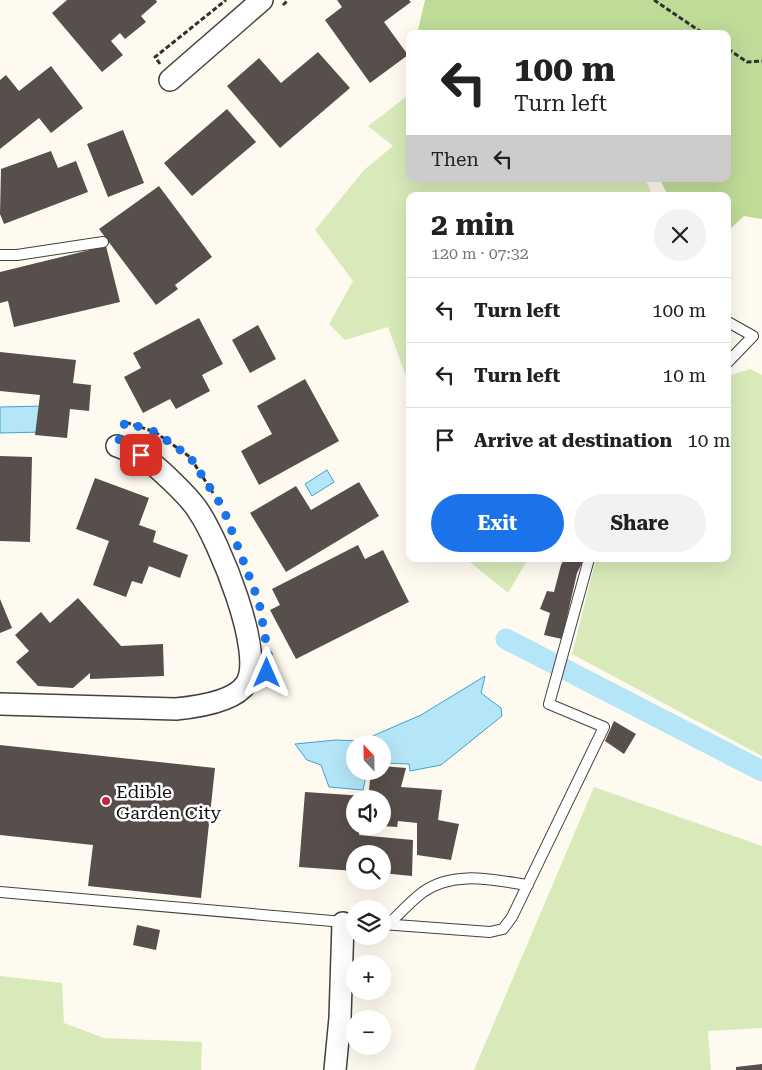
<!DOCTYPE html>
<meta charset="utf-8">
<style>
:root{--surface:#fff;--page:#f2f2f2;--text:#222;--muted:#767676;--line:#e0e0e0;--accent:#1a73e8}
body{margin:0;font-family:"Roboto Serif",serif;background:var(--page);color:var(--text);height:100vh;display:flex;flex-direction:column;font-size:19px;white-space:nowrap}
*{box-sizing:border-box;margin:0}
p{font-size:16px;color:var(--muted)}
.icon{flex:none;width:28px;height:28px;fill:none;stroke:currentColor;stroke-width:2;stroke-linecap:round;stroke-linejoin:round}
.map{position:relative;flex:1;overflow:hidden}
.details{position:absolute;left:406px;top:192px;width:325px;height:370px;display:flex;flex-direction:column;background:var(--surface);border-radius:10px;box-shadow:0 5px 20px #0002}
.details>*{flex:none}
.hud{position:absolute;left:406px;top:30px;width:325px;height:152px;border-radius:10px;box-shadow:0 5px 20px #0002;background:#fff;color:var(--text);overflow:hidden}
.needle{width:32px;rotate:338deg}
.fabs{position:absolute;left:346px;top:735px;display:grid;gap:10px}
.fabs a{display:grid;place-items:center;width:45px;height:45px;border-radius:50%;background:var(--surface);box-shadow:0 5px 20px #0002;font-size:25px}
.pin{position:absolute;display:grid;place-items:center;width:42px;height:42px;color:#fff;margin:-21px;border-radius:10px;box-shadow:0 2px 8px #0006}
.me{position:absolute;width:55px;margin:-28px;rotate:0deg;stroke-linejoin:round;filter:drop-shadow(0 0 4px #0008)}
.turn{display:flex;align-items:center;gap:18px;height:105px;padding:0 25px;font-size:22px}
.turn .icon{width:65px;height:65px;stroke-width:2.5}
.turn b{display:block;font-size:35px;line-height:42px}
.then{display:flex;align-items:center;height:48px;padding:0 25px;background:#0003;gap:10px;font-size:19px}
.round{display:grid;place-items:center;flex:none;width:52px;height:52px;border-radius:26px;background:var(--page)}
.headline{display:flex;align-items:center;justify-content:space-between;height:85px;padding:0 25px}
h1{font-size:30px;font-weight:700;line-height:38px}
.action{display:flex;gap:10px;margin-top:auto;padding:10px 25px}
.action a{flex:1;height:58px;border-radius:30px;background:var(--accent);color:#fff;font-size:20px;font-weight:700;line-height:58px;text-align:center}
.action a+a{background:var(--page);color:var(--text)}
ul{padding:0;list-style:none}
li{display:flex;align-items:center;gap:15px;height:65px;padding:0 25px;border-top:1px solid var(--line)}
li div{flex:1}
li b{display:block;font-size:19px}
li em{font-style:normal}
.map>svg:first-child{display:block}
.green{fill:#d8eab9}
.forest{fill:#bedb98}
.water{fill:#b4e6f7;stroke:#3aa5cf}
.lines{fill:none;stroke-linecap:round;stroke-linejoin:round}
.canal{stroke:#b4e6f7;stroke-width:21}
.building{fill:#584e4b}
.service-casing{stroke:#424242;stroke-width:12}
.minor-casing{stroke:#424242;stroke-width:24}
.path{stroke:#313131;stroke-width:3;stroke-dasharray:5 2.5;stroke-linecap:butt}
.service{stroke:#fff;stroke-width:10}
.minor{stroke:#fff;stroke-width:21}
.route{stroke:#1a73e8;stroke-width:9;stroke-dasharray:0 16.2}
.poi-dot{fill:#c1243e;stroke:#fff;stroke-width:2}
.labels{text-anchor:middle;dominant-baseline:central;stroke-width:5;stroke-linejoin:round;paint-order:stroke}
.poi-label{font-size:18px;fill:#0f0f0f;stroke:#fff;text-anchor:start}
</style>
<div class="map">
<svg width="762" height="1070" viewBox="0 0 762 1070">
<rect width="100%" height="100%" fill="#fffaf0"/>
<path class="green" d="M410,94V179H645L653,196H410V387L388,327L345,340L329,324L353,281L315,230L364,170L393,146L368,126Z
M750,369L762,375V756L572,654L596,559H728V376Z
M466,559H528L508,593Z
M594,787L762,846V1028L708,1031L711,1070H474Z
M0,976L62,983L64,1023L104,1038L202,1042L201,1070H0Z"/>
<path class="forest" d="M425,0H762V219L744,216L728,231V196H668L660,179H728V34H417Z"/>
<path class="water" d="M45,406V432L0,433V407Z
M327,470L334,482L312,496L305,484Z
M485,676L481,693L501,708L502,716L441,765L410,771L409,764L383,763L382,744H355V771H367L363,790L329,787L321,765L307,760L295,744L336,740L361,741L421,715Z"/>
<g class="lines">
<path class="canal" d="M506,639L762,771"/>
</g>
<path class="building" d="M67,0H156L157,2L141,16L146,22L125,39L120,33L111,41L123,55L102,72L52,13Z
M337,0H409L411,2L384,22L408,55L370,83L325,20L342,7Z
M318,52L350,88L280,148L227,86L259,58L281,83Z
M51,66L83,108L51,133L39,118L0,149V80L6,75L19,91Z
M227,109L256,142L192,196L164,163Z
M123,130L144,183L108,197L87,144Z
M51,151L58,168L76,161L88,192L4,224L0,214L1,169Z
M159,186L212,257L175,285L178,289L156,305L99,229Z
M106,246L120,302L14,327L8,301L0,303V272Z
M199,318L223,364L202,375L210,391L176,409L170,399L143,413L124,377L141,368L133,353Z
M258,325L276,359L250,373L232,340Z
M0,352L76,360L73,383L91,385L89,411L70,409L67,438L35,435L40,395L0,391Z
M305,379L339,441L259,485L241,451L272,434L257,406Z
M0,456L32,457L30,542L0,541Z
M95,478L149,498L139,525L156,531L153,542L188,555L180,578L149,566L142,584L132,581L126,597L93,585L109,541L76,529Z
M359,482L379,516L286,572L250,513L296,486L311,510Z
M358,545L365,559L383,550L409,602L296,659L270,610L280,605L272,589Z
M564,559H584L577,573L562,639L544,635L550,613L540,609L547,591L554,592L561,565Z
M78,598L121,646L163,644L164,676L90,679V673L73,688L38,686L16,662L29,651L15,635L41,612L50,623Z
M0,599L12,628L0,633Z
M614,721L636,734L624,754L605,741Z
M0,745L215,768L201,898L88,886L93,845L0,835Z
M382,766L406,768L401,787L442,790L438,820L459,824L451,860L417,855V823L398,821L397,827L382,826V799H368L371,771H382Z
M305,792L365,796L364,799H355V826H361L359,835L413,840L412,876L382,873V854H355V871L299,867Z
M137,925L160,930L156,950L133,945Z
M762,1064V1070H736V1067Z"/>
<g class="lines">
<g class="service-casing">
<path id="service" d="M0,255H17L103,242
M728,322L753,336L728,362
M0,892L355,923
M382,924L490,932L503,929L512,917L604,727L549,704L589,559
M389,924C400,913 411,901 423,892C454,870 493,880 528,885"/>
</g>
<g class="minor-casing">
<path id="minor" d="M170,80L262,0
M0,704L176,709C196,707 234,702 246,684C266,654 218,540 199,512C191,498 155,464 142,456C134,452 125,449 117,446
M335,1070L340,1018L343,923"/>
</g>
<path class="path" d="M654,0L704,34
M283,5L288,0
M728,49L747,62L762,61
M160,64L155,57L226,0
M123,428L125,422L155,432L190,457L213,493"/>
<use href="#service" class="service"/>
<use href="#minor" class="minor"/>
</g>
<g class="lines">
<path class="route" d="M141,455L117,446L125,422L155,432L190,457L223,508L259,602L269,659L267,673"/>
</g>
<circle class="poi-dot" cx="106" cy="801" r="5"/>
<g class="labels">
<g class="poi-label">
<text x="116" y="791">Edible<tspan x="116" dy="21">Garden City</tspan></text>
</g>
</g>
</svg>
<div class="fabs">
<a><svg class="needle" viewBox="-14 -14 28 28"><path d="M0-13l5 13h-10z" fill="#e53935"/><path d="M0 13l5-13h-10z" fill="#767676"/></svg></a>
<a><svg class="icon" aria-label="sound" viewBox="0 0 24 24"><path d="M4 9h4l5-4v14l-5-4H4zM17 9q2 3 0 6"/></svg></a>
<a><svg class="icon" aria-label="search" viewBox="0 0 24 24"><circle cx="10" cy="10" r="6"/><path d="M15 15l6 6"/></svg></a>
<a><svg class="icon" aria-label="layers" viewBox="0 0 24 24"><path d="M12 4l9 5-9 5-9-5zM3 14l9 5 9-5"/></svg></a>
<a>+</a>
<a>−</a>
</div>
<div class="pin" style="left:141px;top:455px;background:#d93025"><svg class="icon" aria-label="arrive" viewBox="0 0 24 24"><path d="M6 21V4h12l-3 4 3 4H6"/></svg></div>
<svg class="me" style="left:267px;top:673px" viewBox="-20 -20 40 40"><path d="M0-17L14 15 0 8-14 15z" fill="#1a73e8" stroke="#fff" stroke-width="4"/></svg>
<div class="hud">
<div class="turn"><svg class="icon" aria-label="left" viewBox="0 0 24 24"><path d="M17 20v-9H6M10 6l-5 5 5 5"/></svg><div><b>100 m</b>Turn left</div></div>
<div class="then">Then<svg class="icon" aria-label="left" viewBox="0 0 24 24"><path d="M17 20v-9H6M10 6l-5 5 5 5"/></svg></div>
</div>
<section class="details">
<div class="headline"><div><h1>2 min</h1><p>120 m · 07:32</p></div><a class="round"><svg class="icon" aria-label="close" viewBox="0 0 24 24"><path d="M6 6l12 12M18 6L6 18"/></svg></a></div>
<ul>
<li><svg class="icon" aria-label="left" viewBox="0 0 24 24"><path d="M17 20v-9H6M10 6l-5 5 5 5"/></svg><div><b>Turn left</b></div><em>100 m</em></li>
<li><svg class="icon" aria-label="left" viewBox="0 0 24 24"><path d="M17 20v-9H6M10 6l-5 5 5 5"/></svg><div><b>Turn left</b></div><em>10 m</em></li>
<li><svg class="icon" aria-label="arrive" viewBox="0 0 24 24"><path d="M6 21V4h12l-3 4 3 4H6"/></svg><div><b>Arrive at destination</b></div><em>10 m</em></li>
</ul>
<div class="action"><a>Exit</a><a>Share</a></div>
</section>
</div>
